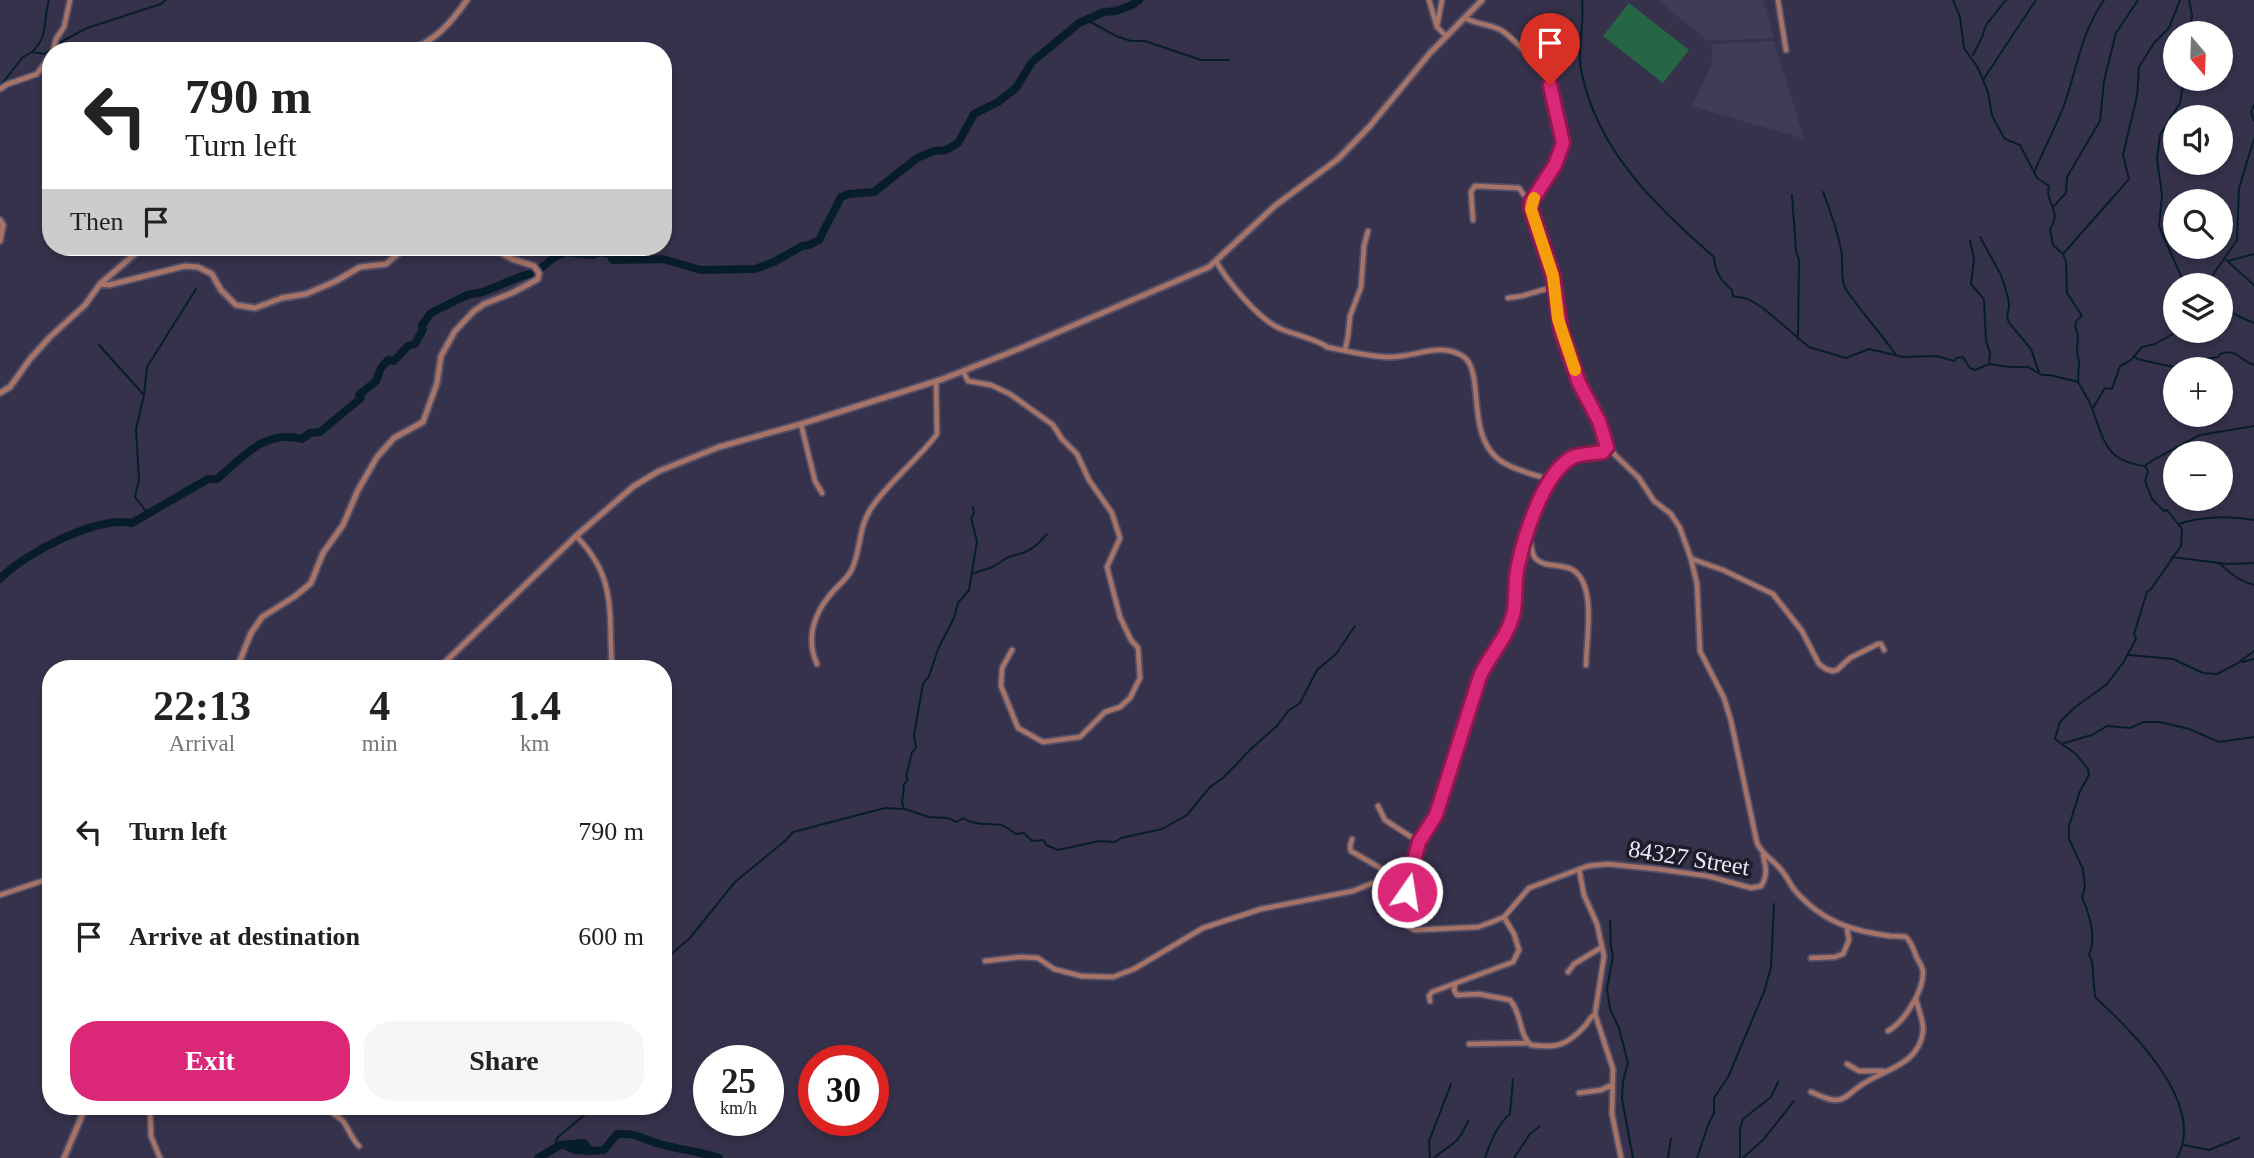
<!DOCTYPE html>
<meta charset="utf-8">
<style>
:root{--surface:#fff;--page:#f6f6f6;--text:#222;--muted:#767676;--accent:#db2777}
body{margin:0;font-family:Georgia,serif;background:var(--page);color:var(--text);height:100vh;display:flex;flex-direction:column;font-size:26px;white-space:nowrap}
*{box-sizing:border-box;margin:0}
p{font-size:23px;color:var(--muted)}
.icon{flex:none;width:38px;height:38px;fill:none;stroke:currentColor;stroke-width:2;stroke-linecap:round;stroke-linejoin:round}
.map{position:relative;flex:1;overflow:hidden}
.panel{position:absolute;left:42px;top:660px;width:630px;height:455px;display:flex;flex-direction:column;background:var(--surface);border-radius:28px;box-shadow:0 4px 10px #0003}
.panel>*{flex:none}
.banner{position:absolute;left:42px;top:42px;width:630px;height:214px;border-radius:28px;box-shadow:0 4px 10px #0003;background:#fff;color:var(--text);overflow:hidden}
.needle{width:46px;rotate:161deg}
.buttons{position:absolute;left:2163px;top:21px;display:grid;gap:14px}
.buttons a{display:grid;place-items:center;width:70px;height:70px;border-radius:50%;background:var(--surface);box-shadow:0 4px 10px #0003;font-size:35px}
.speed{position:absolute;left:693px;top:1045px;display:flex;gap:14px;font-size:35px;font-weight:700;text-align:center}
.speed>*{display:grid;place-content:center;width:91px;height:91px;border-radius:50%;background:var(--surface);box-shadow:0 4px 10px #0003;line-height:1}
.speed small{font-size:18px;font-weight:400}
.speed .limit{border:10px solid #d22;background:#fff;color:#111}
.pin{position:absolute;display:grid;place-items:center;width:60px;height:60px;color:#fff;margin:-72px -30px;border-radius:50% 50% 50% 0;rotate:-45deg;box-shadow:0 0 7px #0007}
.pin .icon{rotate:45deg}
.me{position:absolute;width:77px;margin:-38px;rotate:13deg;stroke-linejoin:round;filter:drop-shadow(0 0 5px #0008)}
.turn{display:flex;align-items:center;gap:24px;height:147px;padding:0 28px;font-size:32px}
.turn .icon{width:91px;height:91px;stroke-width:2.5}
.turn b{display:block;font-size:49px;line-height:60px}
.then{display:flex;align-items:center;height:66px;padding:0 28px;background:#0003;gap:14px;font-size:26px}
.eta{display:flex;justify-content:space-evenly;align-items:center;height:119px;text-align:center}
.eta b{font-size:42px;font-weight:700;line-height:49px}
.button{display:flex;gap:14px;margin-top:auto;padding:14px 28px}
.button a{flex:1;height:80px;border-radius:28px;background:var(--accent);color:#fff;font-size:28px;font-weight:700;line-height:80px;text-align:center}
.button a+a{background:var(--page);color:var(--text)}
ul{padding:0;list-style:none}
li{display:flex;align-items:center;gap:21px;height:105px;padding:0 28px}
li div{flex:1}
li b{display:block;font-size:26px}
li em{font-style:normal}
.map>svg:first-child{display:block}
.built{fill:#3f3c5a}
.garden{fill:#266644}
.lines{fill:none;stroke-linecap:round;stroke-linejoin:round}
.stream{stroke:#071e2a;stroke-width:2}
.river{stroke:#071e2a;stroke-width:8}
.minor-casing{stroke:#534f68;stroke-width:8}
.tertiary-casing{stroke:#534f68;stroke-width:9}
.minor{stroke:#a77366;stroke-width:4.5}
.tertiary{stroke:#a77366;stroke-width:5}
.route-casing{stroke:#8e194d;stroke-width:18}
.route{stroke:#db2777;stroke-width:12}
.slow{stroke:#f59e0b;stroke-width:12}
.labels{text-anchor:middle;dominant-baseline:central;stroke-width:7;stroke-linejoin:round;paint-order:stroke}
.street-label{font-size:24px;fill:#e9e8f8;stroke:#1d1c28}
</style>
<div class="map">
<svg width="2254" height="1158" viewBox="0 0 2254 1158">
<rect width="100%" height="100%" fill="#36324c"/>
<path class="built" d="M1658,0H1763L1774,38L1708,41Z
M1774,41L1804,139L1692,106L1711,66L1713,44Z"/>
<path class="garden" d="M1629,3L1689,50L1663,83L1603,36Z"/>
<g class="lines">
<path class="stream" d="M1582,0C1585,23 1577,48 1581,70C1597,151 1655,205 1714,257C1715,272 1721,281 1732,290L1733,296L1748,299L1763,308L1809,347L1846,358L1869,349L1903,357L1936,356L1954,361L1956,358L1963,357L1970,368L1975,370L1989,364L2009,367H2028L2042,375H2050L2078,382C2083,391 2090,401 2093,411C2105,443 2106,461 2145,466L2148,471L2145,481L2152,499L2164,511L2167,510L2182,529L2181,546L2151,589L2147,592L2134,634L2136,639L2123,663L2106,685L2074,708L2060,722L2055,739L2076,754L2088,769L2089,775L2080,791L2069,826V839L2083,869L2085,887L2082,897C2089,913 2097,937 2089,954L2092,961L2095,997C2132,1031 2207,1104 2177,1158
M1953,0L1960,17L1964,48L1978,68L1988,92L1992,116L2005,139L2020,145L2037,178L2049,186C2044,203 2063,210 2050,229L2053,245L2063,254L2066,262L2067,293L2082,316L2077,320L2075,326L2078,335L2077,352L2079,362L2078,382
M2189,0L2192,15L2190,33
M1087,20L1116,36L1131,41H1145L1201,60H1229
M61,42L87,28L161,4L166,0
M33,51C49,35 43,19 49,0
M1973,55L1982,37L1986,25L2006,0
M2184,79L2180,103L2160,135L2157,159L2162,195L2159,226L2185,285
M1983,80L2036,0
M0,86L23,57L32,52L45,54L51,49
M2254,105L2251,112L2254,121
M2034,173C2043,151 2054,130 2063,108C2077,70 2080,35 2104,0
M1823,192C1830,210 1837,230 1841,249C1844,262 1839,280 1847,291C1862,313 1881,333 1896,355
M1792,195L1796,251L1799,260L1798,339
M2053,207L2066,193L2067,177L2100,121L2104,81L2116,33L2138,0
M1980,237L2001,275L2008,297L2009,306L2007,318L2010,324L2031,349L2039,372
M1970,241L1974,258L1971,284L1984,299L1986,341L1990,353L1989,364
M552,247L553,258
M2063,254L2129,179L2123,155L2137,96L2139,67L2154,43L2169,28L2180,0
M2226,260L2254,285
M2228,261L2254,254
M2210,285V279L2237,240L2239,188L2254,139
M2221,308L2254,323
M99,345L143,394
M2134,356L2137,359L2173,367L2178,366L2182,363L2198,368L2205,359L2218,357L2220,354C2238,348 2237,359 2254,365
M2093,408L2105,388L2112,389L2120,366L2131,360L2142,347L2155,344L2178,331
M2145,466L2153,460L2200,435L2254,426
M148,514L135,497L139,480L136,429L144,395L147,367L196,289
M2179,524C2201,516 2231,516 2254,520
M2172,557L2227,564L2254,563
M2220,564C2231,574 2239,581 2254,585
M974,574C979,570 984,570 990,568C997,566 1003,559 1009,557C1028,552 1033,550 1047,534
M2129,655L2173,659L2203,673L2217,674L2238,663L2254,651
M2242,662L2254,659
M2064,743L2092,735L2107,726L2130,728L2144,722H2160L2189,729L2219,742L2254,737
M905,809L929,817L948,818L957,822L963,818C975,826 986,823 1000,825C1007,826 1009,830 1016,834L1024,833L1032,841L1044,840L1046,845L1058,850L1099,841L1115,842L1121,838L1162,829L1187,815L1209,788L1224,777L1253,747L1277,726L1288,711L1300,703L1317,670L1336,654L1355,626
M1610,921L1611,947L1613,956L1607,989L1610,1009L1619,1028L1628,1063L1623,1081L1622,1099L1633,1158
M663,961L689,939L735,882L786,840L793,832L885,808L904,809L902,802L904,788L903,786L908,779L906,777L912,752L916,748L914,735L923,684L929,676L939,647L954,618L958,603L969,590L977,541L971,518L974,514L973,507
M2184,1145L2209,1150L2239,1138
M555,1148L557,1138L595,1106
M1430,1158L1429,1141L1451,1084
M1434,1158C1453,1142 1457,1146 1468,1121
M1485,1158C1490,1142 1497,1125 1510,1114L1513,1079
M1514,1158L1530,1134L1540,1126
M1668,1158L1671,1138
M1697,1158L1708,1125L1714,1113V1098L1728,1077L1764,992L1771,967L1774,904
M1740,1158V1129L1743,1119L1771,1097L1778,1082
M1743,1158L1764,1139L1794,1101"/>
<path class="river" d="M539,270L553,258L566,252L593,255L600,252L610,254L613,260L663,259L701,270L755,269L774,262L802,246L809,245L819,240L841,197L849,194L874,192L917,158L934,151L946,150L958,143L974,114L998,102L1016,88L1032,62L1079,23L1104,12L1116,11L1132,5L1139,0
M0,579C24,553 97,516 132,523L208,479H217C243,457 265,429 302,439L310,433L320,432L361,398L359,395L376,381L381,368L388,360L394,361L408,346L415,344L423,329L422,325L431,313L467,295L483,292L522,276L535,273
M564,1145L575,1150L590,1151
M538,1158L560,1145L584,1143L590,1151L604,1150L617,1134C640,1133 640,1139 660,1144C679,1150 700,1151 719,1158"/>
<g class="minor-casing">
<path id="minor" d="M1429,0L1437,27L1446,36
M1778,0L1786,50
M1437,26L1442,0
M53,51L56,39L64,27L70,0
M0,89L8,84L37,74L51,54
M1473,220L1471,192L1475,186L1519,188L1531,205
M1216,261C1227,281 1259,320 1281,329C1293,334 1318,340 1327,347C1346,351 1367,356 1386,357C1411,359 1437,342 1461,355C1486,367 1465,431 1497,458C1511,470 1535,474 1552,481
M1508,298L1522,296L1556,286
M1345,350L1348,336L1350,316L1361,287L1364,246L1368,231
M963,371L968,381L991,385L1010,394L1053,425L1062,439L1077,454L1089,480L1112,513L1120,538L1107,567L1120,617L1131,640L1138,648L1140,678L1130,698L1120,707L1105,712L1080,737L1043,742L1018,728L1001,686L1002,668L1012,650
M801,424L815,481L822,493
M1609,444L1614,454L1639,478L1654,501L1671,514L1680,528L1691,559L1697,584L1700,651L1724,698L1731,721L1757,843C1763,856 1774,860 1782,871C1788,878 1791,887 1798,894C1824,922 1852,931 1890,936C1895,936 1900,936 1906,937C1912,943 1913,948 1916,956C1918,961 1922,965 1923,971C1924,991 1904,1022 1888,1031
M1528,533C1532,541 1530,553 1536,559C1545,568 1562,563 1573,570C1597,585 1586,641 1586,665
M576,536C618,578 608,614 612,668
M1692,559L1723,570L1773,594L1802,631L1819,664L1826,669L1832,671L1837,670L1850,658L1878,644H1881L1884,650
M817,664C806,640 813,615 830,595C837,586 845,581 851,571C861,552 858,529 870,510C886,484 918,460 937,434L936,382
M1378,806L1385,820L1419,842
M1352,839L1350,846L1351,851L1382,869L1388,876
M1408,868L1406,916L1409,927L1415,930L1478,927L1492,922L1504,917L1529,888L1588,866L1607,864L1657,869L1708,876L1751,888L1761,886C1768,875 1766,867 1763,855
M1579,869L1584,895L1597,924L1604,956L1595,1014L1613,1069L1612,1114L1621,1158
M0,895L51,878
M1811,958L1835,957L1843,954L1849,940L1847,929
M985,961L1021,957L1038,958L1054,969L1081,976L1113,977L1134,969L1203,928L1261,909L1353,891L1405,870L1414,861L1419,842L1436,815L1480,676L1487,661L1506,634L1513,612L1516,576L1527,532L1534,510L1541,496L1566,463L1573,457L1603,452L1607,447L1599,421L1579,383L1561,330L1553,276L1531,209C1532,193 1553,172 1559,156C1567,138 1556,94 1546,77C1539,65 1512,37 1501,30C1489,24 1476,24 1465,18
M1568,972L1574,964L1602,947
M1456,983L1454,990L1457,995L1479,994L1510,1000C1522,1013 1519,1036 1531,1045C1556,1048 1566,1046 1584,1027C1589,1022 1589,1018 1595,1014
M1430,1001L1429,996L1432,992L1513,962L1519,950L1514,934L1504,917
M1469,1044L1527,1043
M1847,1064L1859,1071H1883
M1811,1092C1819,1095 1829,1101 1837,1100C1847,1099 1852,1091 1860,1086C1883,1069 1919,1066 1923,1031C1924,1021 1918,1009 1916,999
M1579,1093L1601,1090L1612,1085
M150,1106L151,1136L160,1158
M325,1106C330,1113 337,1115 343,1121C349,1129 351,1138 359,1146"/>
</g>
<g class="tertiary-casing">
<path id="tertiary" d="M409,51C436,40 450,24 467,0
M0,220L3,225L0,241
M100,284L109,285L185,266L198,267L212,274L221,290L236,305L255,308L282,298L306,294L336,281L360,267L386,264L406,247
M0,393L10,387L30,359L50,337L85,305L100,284L143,247
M237,668L251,633L262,617L294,597L311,583L323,553L343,525L358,490L377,457L394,438L423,422L437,383L441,356L455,331L474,311L484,304L512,293L538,279L539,273L534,266L512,259L491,247
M439,668L576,536L634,486L659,471L719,447L801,424L943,379L1021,348L1209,267L1276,205L1338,159L1370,126L1430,53L1482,0
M64,1158L86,1106"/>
</g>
<use href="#minor" class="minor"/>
<use href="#tertiary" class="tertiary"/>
</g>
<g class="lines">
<g class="route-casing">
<path id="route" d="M1407,892L1408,868L1414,861L1419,842L1436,815L1480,676C1490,654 1507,638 1513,615C1516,603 1515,590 1516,577C1521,545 1541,476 1571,458C1580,453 1593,454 1603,452L1607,447L1599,421L1579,383L1561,330L1553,276L1531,209V202L1555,165L1563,143L1550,85"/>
</g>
<use href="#route" class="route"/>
<path class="slow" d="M1534,198L1531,209L1553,276L1558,319L1575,370"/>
</g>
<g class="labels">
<g class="street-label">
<text transform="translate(1689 858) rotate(9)">84327 Street</text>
</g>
</g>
</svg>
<div class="buttons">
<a><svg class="needle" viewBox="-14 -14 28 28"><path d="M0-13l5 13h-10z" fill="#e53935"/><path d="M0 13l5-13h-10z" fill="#767676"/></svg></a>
<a><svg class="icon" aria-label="sound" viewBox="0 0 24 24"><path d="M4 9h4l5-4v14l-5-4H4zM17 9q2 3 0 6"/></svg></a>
<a><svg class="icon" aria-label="search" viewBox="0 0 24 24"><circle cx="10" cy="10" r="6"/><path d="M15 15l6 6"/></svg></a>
<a><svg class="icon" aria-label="layers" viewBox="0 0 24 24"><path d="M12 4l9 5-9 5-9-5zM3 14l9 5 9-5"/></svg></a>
<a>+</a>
<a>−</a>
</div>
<div class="speed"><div>25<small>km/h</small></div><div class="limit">30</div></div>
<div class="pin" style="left:1550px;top:85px;background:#d93025"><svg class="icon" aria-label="arrive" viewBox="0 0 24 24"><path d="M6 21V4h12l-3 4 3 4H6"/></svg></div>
<svg class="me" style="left:1407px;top:892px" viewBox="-20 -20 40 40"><circle r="17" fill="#db2777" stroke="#fff" stroke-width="3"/><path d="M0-11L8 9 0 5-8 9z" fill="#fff"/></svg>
<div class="banner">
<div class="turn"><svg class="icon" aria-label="left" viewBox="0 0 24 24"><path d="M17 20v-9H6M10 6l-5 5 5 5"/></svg><div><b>790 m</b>Turn left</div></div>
<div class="then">Then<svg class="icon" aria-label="arrive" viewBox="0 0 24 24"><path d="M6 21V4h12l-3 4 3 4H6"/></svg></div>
</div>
<section class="panel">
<div class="eta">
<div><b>22:13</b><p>Arrival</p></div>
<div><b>4</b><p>min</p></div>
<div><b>1.4</b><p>km</p></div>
</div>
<ul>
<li><svg class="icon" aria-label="left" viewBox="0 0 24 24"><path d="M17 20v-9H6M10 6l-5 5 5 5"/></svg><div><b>Turn left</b></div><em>790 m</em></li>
<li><svg class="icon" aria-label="arrive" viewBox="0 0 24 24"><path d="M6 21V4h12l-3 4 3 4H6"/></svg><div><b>Arrive at destination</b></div><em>600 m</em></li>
</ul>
<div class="button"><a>Exit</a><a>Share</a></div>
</section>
</div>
